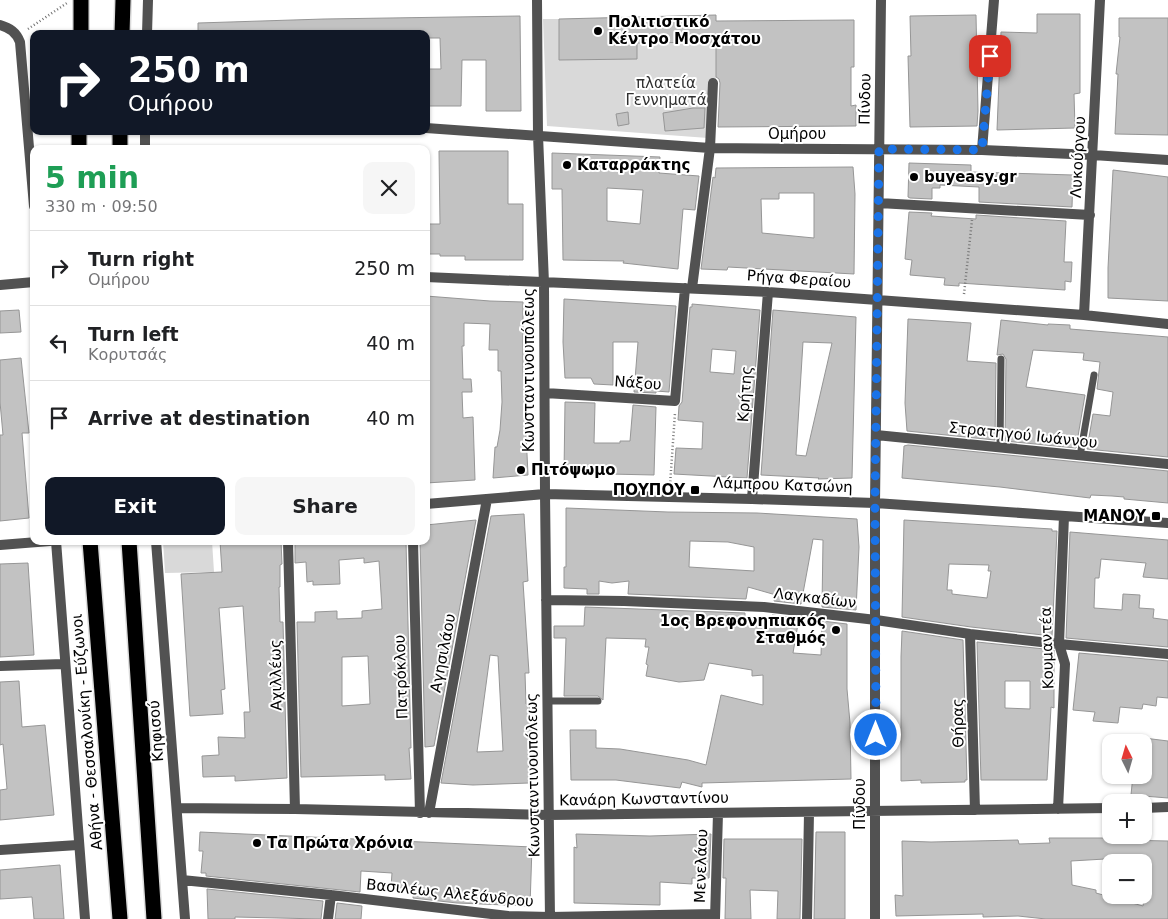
<!DOCTYPE html>
<meta charset="utf-8">
<style>
:root{--surface:#fff;--page:#f6f6f6;--text:#202124;--muted:#757577;--line:#e0e0e0;--accent:#111827}
body{margin:0;font-family:"DejaVu Sans",sans-serif;background:var(--page);color:var(--text);height:100vh;display:flex;flex-direction:column;font-size:19px;white-space:nowrap}
*{box-sizing:border-box;margin:0}
p{font-size:16px;color:var(--muted)}
.icon{flex:none;width:28px;height:28px;fill:none;stroke:currentColor;stroke-width:2;stroke-linecap:round;stroke-linejoin:round}
.map{position:relative;flex:1;overflow:hidden}
.side{position:absolute;left:30px;top:145px;width:400px;height:400px;display:flex;flex-direction:column;background:var(--surface);border-radius:10px;box-shadow:0 1px 4px #0004}
.side>*{flex:none}
.hud{position:absolute;left:30px;top:30px;width:400px;height:105px;border-radius:10px;box-shadow:0 1px 4px #0004;background:#111827;color:#fff;overflow:hidden}
.needle{width:32px;rotate:355deg}
.controls{position:absolute;left:1102px;top:734px;display:grid;gap:10px}
.controls a{display:grid;place-items:center;width:50px;height:50px;border-radius:10px;background:var(--surface);box-shadow:0 1px 4px #0004;font-size:25px}
.pin{position:absolute;display:grid;place-items:center;width:42px;height:42px;color:#fff;margin:-21px;border-radius:10px;box-shadow:0 2px 8px #0006}
.me{position:absolute;width:55px;margin:-28px;rotate:0deg;stroke-linejoin:round;filter:drop-shadow(0 0 4px #0008)}
.turn{display:flex;align-items:center;gap:18px;height:105px;padding:0 15px;font-size:22px}
.turn .icon{width:65px;height:65px;stroke-width:2.5}
.turn b{display:block;font-size:35px;line-height:42px}
.round{display:grid;place-items:center;flex:none;width:52px;height:52px;border-radius:10px;background:var(--page)}
.overview{display:flex;align-items:center;justify-content:space-between;height:85px;padding:0 15px}
h1{font-size:30px;font-weight:600;line-height:38px;color:#1e9e55}
.cta{display:flex;gap:10px;margin-top:auto;padding:10px 15px}
.cta a{flex:1;height:58px;border-radius:10px;background:var(--accent);color:#fff;font-size:20px;font-weight:600;line-height:58px;text-align:center}
.cta a+a{background:var(--page);color:var(--text)}
ul{padding:0;list-style:none}
li{display:flex;align-items:center;gap:15px;height:75px;padding:0 15px;border-top:1px solid var(--line)}
li div{flex:1}
li b{display:block;font-size:19px}
li em{font-style:normal}
.map>svg:first-child{display:block}
.green{fill:#d9d9d9}
.building{fill:#c2c2c2;stroke:#969696;fill-rule:evenodd}
.lines{fill:none;stroke-linecap:round;stroke-linejoin:round}
.highway-casing{stroke:#dbdbdb;stroke-width:18}
.path{stroke:#747474;stroke-width:2.5;stroke-dasharray:1 2.5;stroke-linecap:butt}
.lane{stroke:#525252;stroke-width:7}
.street{stroke:#525252;stroke-width:10}
.highway{stroke:#000;stroke-width:15}
.highway-bridge-casing{stroke:#dbdbdb;stroke-width:18;stroke-linecap:butt}
.highway-bridge{stroke:#000;stroke-width:15}
.route{stroke:#1a73e8;stroke-width:9;stroke-dasharray:0 16.2}
.poi-dot{fill:#000;stroke:#fff;stroke-width:2}
.labels{text-anchor:middle;dominant-baseline:central;stroke-width:4;stroke-linejoin:round;paint-order:stroke}
.poi-label{font-size:15px;font-weight:bold;fill:#000;stroke:#fff;text-anchor:start}
.park-label{font-size:15px;fill:#303030;stroke:#fff}
.street-label{font-size:15px;fill:#000;stroke:#fff}
</style>
<div class="map">
<svg width="1168" height="919" viewBox="0 0 1168 919">
<rect width="100%" height="100%" fill="#fff"/>
<path class="green" d="M543,19H559V59H637V43L716,42V80H708V138L547,126Z
M163,541H212L214,572L165,573Z"/>
<path class="building" d="M1037,14H1080V93L1074,94L1075,128L997,130L1001,32L1037,33Z
M716,15V21L854,20V67H851V106L856,105V126L718,127L720,83L719,79L716,77V42L637,43V59L559,60V19Z
M976,15L978,111L977,126L910,127L908,56H911L910,16Z
M520,16L521,111H486V60H462L461,106H426V73H428V69H441L440,38H426V34H198V23L324,19Z
M1119,18H1168V135L1115,134L1118,74H1116L1120,37H1119Z
M693,108H705L704,128L665,131L663,113Z
M628,112L629,124L618,126L616,114Z
M439,151H508V204H523V260H465V256H440V254H426V224H440Z
M552,153L660,157L659,173L699,176L695,210L683,209L678,269L623,263L624,261L563,260L562,189H552ZM607,188L643,190L640,224L607,221Z
M909,163L971,165V172L1073,175L1072,207L979,202V187L940,185V188H932V199L910,198L908,197Z
M853,167L855,194L854,274L728,267L727,270L701,269L713,177L715,178L716,168ZM779,193H814V238L762,233L761,199H779Z
M1113,170L1168,177V301L1108,298V268Z
M909,212L932,213L931,216L976,219V215L1066,221L1064,262H1072L1071,282L1065,281V290L959,283V286L944,285L945,278L910,275L912,260L905,259Z
M426,296L490,301L523,302V370L528,475L493,478L495,447H497L500,430L502,402L501,371H498V350H489L490,324L464,323V346H462L463,379H471L472,392H462L463,418L473,417L475,480L426,483Z
M564,299L676,306L669,392L656,391V393L634,392L638,342H613V385L594,384L591,378H565L563,342Z
M692,304L760,310L747,478L674,474L676,448L702,449L703,422L678,420L679,406L682,402L690,307H692ZM712,349L736,351L734,374L710,372Z
M19,310L21,332L0,333V311Z
M773,310L856,317L852,478L818,479L819,478L761,475ZM803,342L832,343L806,456L796,455Z
M908,319L971,323L967,361L996,363L995,440L907,431L905,403Z
M1001,320L1048,325V324L1070,325V329L1168,337V457L1087,449L1093,414L1110,416L1113,392L1097,389L1100,362L1083,360L1084,353L1033,350L1026,387L1085,395L1076,448L1005,441L1006,359L1003,354L997,355Z
M21,358L29,433H22L29,518L0,521V435H3L0,402V360Z
M565,402L595,403L594,443H620V441H630L633,405L656,407L654,475L564,473Z
M908,445L1168,471V503L1124,499V497L1112,496L1091,495L1090,498L1000,487L902,478L904,446Z
M566,508L668,512L757,513L857,519L859,547L856,610L822,607L823,540L813,539L801,604L774,601L776,595L748,587L746,599L628,594L629,581L612,583L599,581V594H587V589L564,588V567H566ZM690,541L728,542L754,547V571L689,567Z
M524,514L528,581L523,582L529,673H525L526,704H530L532,742H528L529,783L473,785L441,783L491,516ZM490,655L498,656L503,751L477,752Z
M476,520L434,746L425,747L420,541H426V525Z
M904,520L1052,529V531H1057L1052,636L971,627L902,617ZM949,564L989,565L988,571H991L987,598L952,594V590H947Z
M1070,532L1168,540V579L1143,577L1146,563L1101,559L1099,578H1095L1094,608L1122,610L1123,594L1140,595L1139,608L1154,609L1153,618L1168,620V647L1066,638Z
M220,541H281L282,564L280,565V587H279L280,622H283L287,778L235,781V776L203,777L202,756L219,755L218,737L245,738L244,712H250L243,606L219,608L225,689L221,690L223,714L190,716L181,574L222,572Z
M295,541H406L411,748H409L411,779L385,780V775L301,777L297,622H315V612L337,611V619L362,618V611L382,609L379,561L364,563V558L339,560L340,584L313,585V581L307,582L306,562L295,563ZM368,656L370,704L342,706V657Z
M28,563L34,655L0,657V564Z
M585,607L745,613V617L771,622L772,615L799,618L793,653L821,655L822,621L847,624V689L850,723L851,779L702,783V787L682,782L680,788L616,780H571L570,730H596V748L620,749L688,760L706,765L721,695L763,705V675L752,676V670L709,663L704,680L679,682L646,676L648,665L646,664L649,647H645L646,639L606,638L603,700L598,696H564L566,638H554V626H584Z
M902,631L963,640L967,780H965V782L921,783V780L901,781V657Z
M977,642L1054,650V708L1051,707L1047,780H981ZM1005,681H1030V709L1005,708Z
M1079,653L1168,661V698L1157,697L1156,706L1143,704L1142,709L1120,707L1118,723L1093,721L1095,712L1073,710Z
M19,681L22,727L45,725L54,815L0,820V790L7,789L3,744L0,745V682Z
M1144,738L1168,741V798L1131,795L1133,775H1144Z
M200,832L532,847L530,906L457,903L413,898L414,889L391,887L392,873L361,871L360,892L206,876V873H201L203,851H199Z
M816,832H845V919H814Z
M576,834L650,836L711,834L709,878H692V884L660,882V905L574,903V847L577,848Z
M1049,838H1120V840L1168,841V919H1046L1018,916L983,917V914L896,916L895,895L903,896L902,841L931,842L1018,840L1019,844L1050,843ZM1105,859V862H1144V879L1147,880L1143,906L1096,893V890L1072,885L1071,861Z
M724,839H802L800,919H777L778,891L750,890L751,919H725L726,878H723Z
M60,865L64,919H34L32,897L0,899V870Z
M207,889L323,901L321,919L235,917V919H208Z
M337,903L362,906L361,919H335Z"/>
<g class="lines">
<g class="highway-casing">
<path id="highway" d="M81,34V0
M122,34L123,0
M79,149V131
M120,149V131"/>
</g>
<path class="path" d="M28,29L67,3
M964,294L972,220
M670,485L675,413
M92,843H96L94,831L98,830"/>
<path class="lane" d="M1000,448L1001,359
M1080,456L1094,375
M547,701H598"/>
<path class="street" d="M537,0L538,135L544,283L545,494L550,919
M0,25C10,28 16,32 20,42L34,206
M147,34L148,0
M426,128L710,148L982,150L1093,155L1168,160
M145,131V149
M982,150L994,0
M879,203L1090,215
M426,277L768,292L1084,315L1168,324
M0,285L34,282
M692,288L710,148L713,83
M1084,315L1100,0
M545,393L675,401L685,288
M876,435L1168,464
M752,499L768,292
M426,504L545,494L752,499L875,503L1168,523
M56,541L85,919
M156,541L185,919
M288,541L295,809
M413,541L420,813
M0,545L50,541
M546,600L624,601L764,607L876,620L970,634L1059,644L1168,654
M970,634L975,810
M0,666L64,664
M177,808L295,809L548,815L1111,808
M1144,808L1168,807
M1058,809L1065,664L1059,644L1064,516
M429,813L487,499
M0,850L78,845
M182,880L331,895L508,916L550,917L715,914
M328,919L331,895
M715,919L718,813
M807,919L809,813
M875,919V503L881,0"/>
<use href="#highway" class="highway"/>
<g class="highway-bridge-casing">
<path id="highway-bridge" d="M90,541L120,919
M129,541L154,919"/>
</g>
<use href="#highway-bridge" class="highway-bridge"/>
</g>
<g class="lines">
<path class="route" d="M876,735L875,503L879,149L982,150L990,56"/>
</g>
<g class="poi-dot">
<circle cx="598" cy="31" r="5"/>
<circle cx="567" cy="165" r="5"/>
<circle cx="914" cy="177" r="5"/>
<circle cx="521" cy="470" r="5"/>
<rect x="690" y="485" width="10" height="10" rx="2.5"/>
<rect x="1151" y="511" width="10" height="10" rx="2.5"/>
<circle cx="836" cy="630" r="5"/>
<circle cx="257" cy="843" r="5"/>
</g>
<g class="labels">
<g class="poi-label">
<text x="608" y="22">Πολιτιστικό<tspan x="608" dy="17">Κέντρο Μοσχάτου</tspan></text>
<text x="577" y="165">Καταρράκτης</text>
<text x="924" y="177">buyeasy.gr</text>
<text x="531" y="470">Πιτόψωμο</text>
<text x="685" y="490" text-anchor="end">ΠΟΥΠΟΥ</text>
<text x="1146" y="516" text-anchor="end">ΜΑΝΟΥ</text>
<text x="826" y="621" text-anchor="end">1ος Βρεφονηπιακός<tspan x="826" dy="17">Σταθμός</tspan></text>
<text x="267" y="843">Τα Πρώτα Χρόνια</text>
</g>
<g class="park-label">
<text x="666" y="83">πλατεία<tspan x="666" dy="17">Γεννηματά</tspan></text>
</g>
<g class="street-label">
<text transform="translate(865 99) rotate(-89)">Πίνδου</text>
<text x="797" y="134">Ομήρου</text>
<text transform="translate(1078 157) rotate(-87)">Λυκούργου</text>
<text transform="translate(799 279) rotate(4)">Ρήγα Φεραίου</text>
<text transform="translate(529 370) rotate(-90)">Κωνσταντινουπόλεως</text>
<text transform="translate(638 383) rotate(4)">Νάξου</text>
<text transform="translate(745 394) rotate(-86)">Κρήτης</text>
<text transform="translate(1023 435) rotate(6)">Στρατηγού Ιωάννου</text>
<text transform="translate(783 485) rotate(2)">Λάμπρου Κατσώνη</text>
<text transform="translate(815 598) rotate(7)">Λαγκαδίων</text>
<text transform="translate(1047 648) rotate(-92)">Κουμαντέα</text>
<text transform="translate(443 653) rotate(-79)">Αγησιλάου</text>
<text transform="translate(276 675) rotate(-91)">Αχιλλέως</text>
<text transform="translate(401 677) rotate(-92)">Πατρόκλου</text>
<text transform="translate(958 723) rotate(-91)">Θήρας</text>
<text transform="translate(156 731) rotate(-94)">Κηφισού</text>
<text transform="translate(87 732) rotate(-95)">Αθήνα - Θεσσαλονίκη - Εύζωνοι</text>
<text transform="translate(533 775) rotate(-91)">Κωνσταντινουπόλεως</text>
<text transform="translate(644 799) rotate(-1)">Κανάρη Κωνσταντίνου</text>
<text transform="translate(860 804) rotate(-90)">Πίνδου</text>
<text transform="translate(701 866) rotate(-88)">Μενελάου</text>
<text transform="translate(450 893) rotate(6)">Βασιλέως Αλεξάνδρου</text>
</g>
</g>
</svg>
<div class="controls">
<a><svg class="needle" viewBox="-14 -14 28 28"><path d="M0-13l5 13h-10z" fill="#e53935"/><path d="M0 13l5-13h-10z" fill="#757577"/></svg></a>
<a>+</a>
<a>−</a>
</div>
<div class="pin" style="left:990px;top:56px;background:#d93025"><svg class="icon" aria-label="arrive" viewBox="0 0 24 24"><path d="M6 21V4h12l-3 4 3 4H6"/></svg></div>
<svg class="me" style="left:876px;top:735px" viewBox="-20 -20 40 40"><circle r="17" fill="#1a73e8" stroke="#fff" stroke-width="3"/><path d="M0-11L8 9 0 5-8 9z" fill="#fff"/></svg>
<div class="hud">
<div class="turn"><svg class="icon" aria-label="right" viewBox="0 0 24 24"><path d="M7 20v-9h11M14 6l5 5-5 5"/></svg><div><b>250 m</b>Ομήρου</div></div>
</div>
<section class="side">
<div class="overview"><div><h1>5 min</h1><p>330 m · 09:50</p></div><a class="round"><svg class="icon" aria-label="close" viewBox="0 0 24 24"><path d="M6 6l12 12M18 6L6 18"/></svg></a></div>
<ul>
<li><svg class="icon" aria-label="right" viewBox="0 0 24 24"><path d="M7 20v-9h11M14 6l5 5-5 5"/></svg><div><b>Turn right</b><p>Ομήρου</p></div><em>250 m</em></li>
<li><svg class="icon" aria-label="left" viewBox="0 0 24 24"><path d="M17 20v-9H6M10 6l-5 5 5 5"/></svg><div><b>Turn left</b><p>Κορυτσάς</p></div><em>40 m</em></li>
<li><svg class="icon" aria-label="arrive" viewBox="0 0 24 24"><path d="M6 21V4h12l-3 4 3 4H6"/></svg><div><b>Arrive at destination</b></div><em>40 m</em></li>
</ul>
<div class="cta"><a>Exit</a><a>Share</a></div>
</section>
</div>
